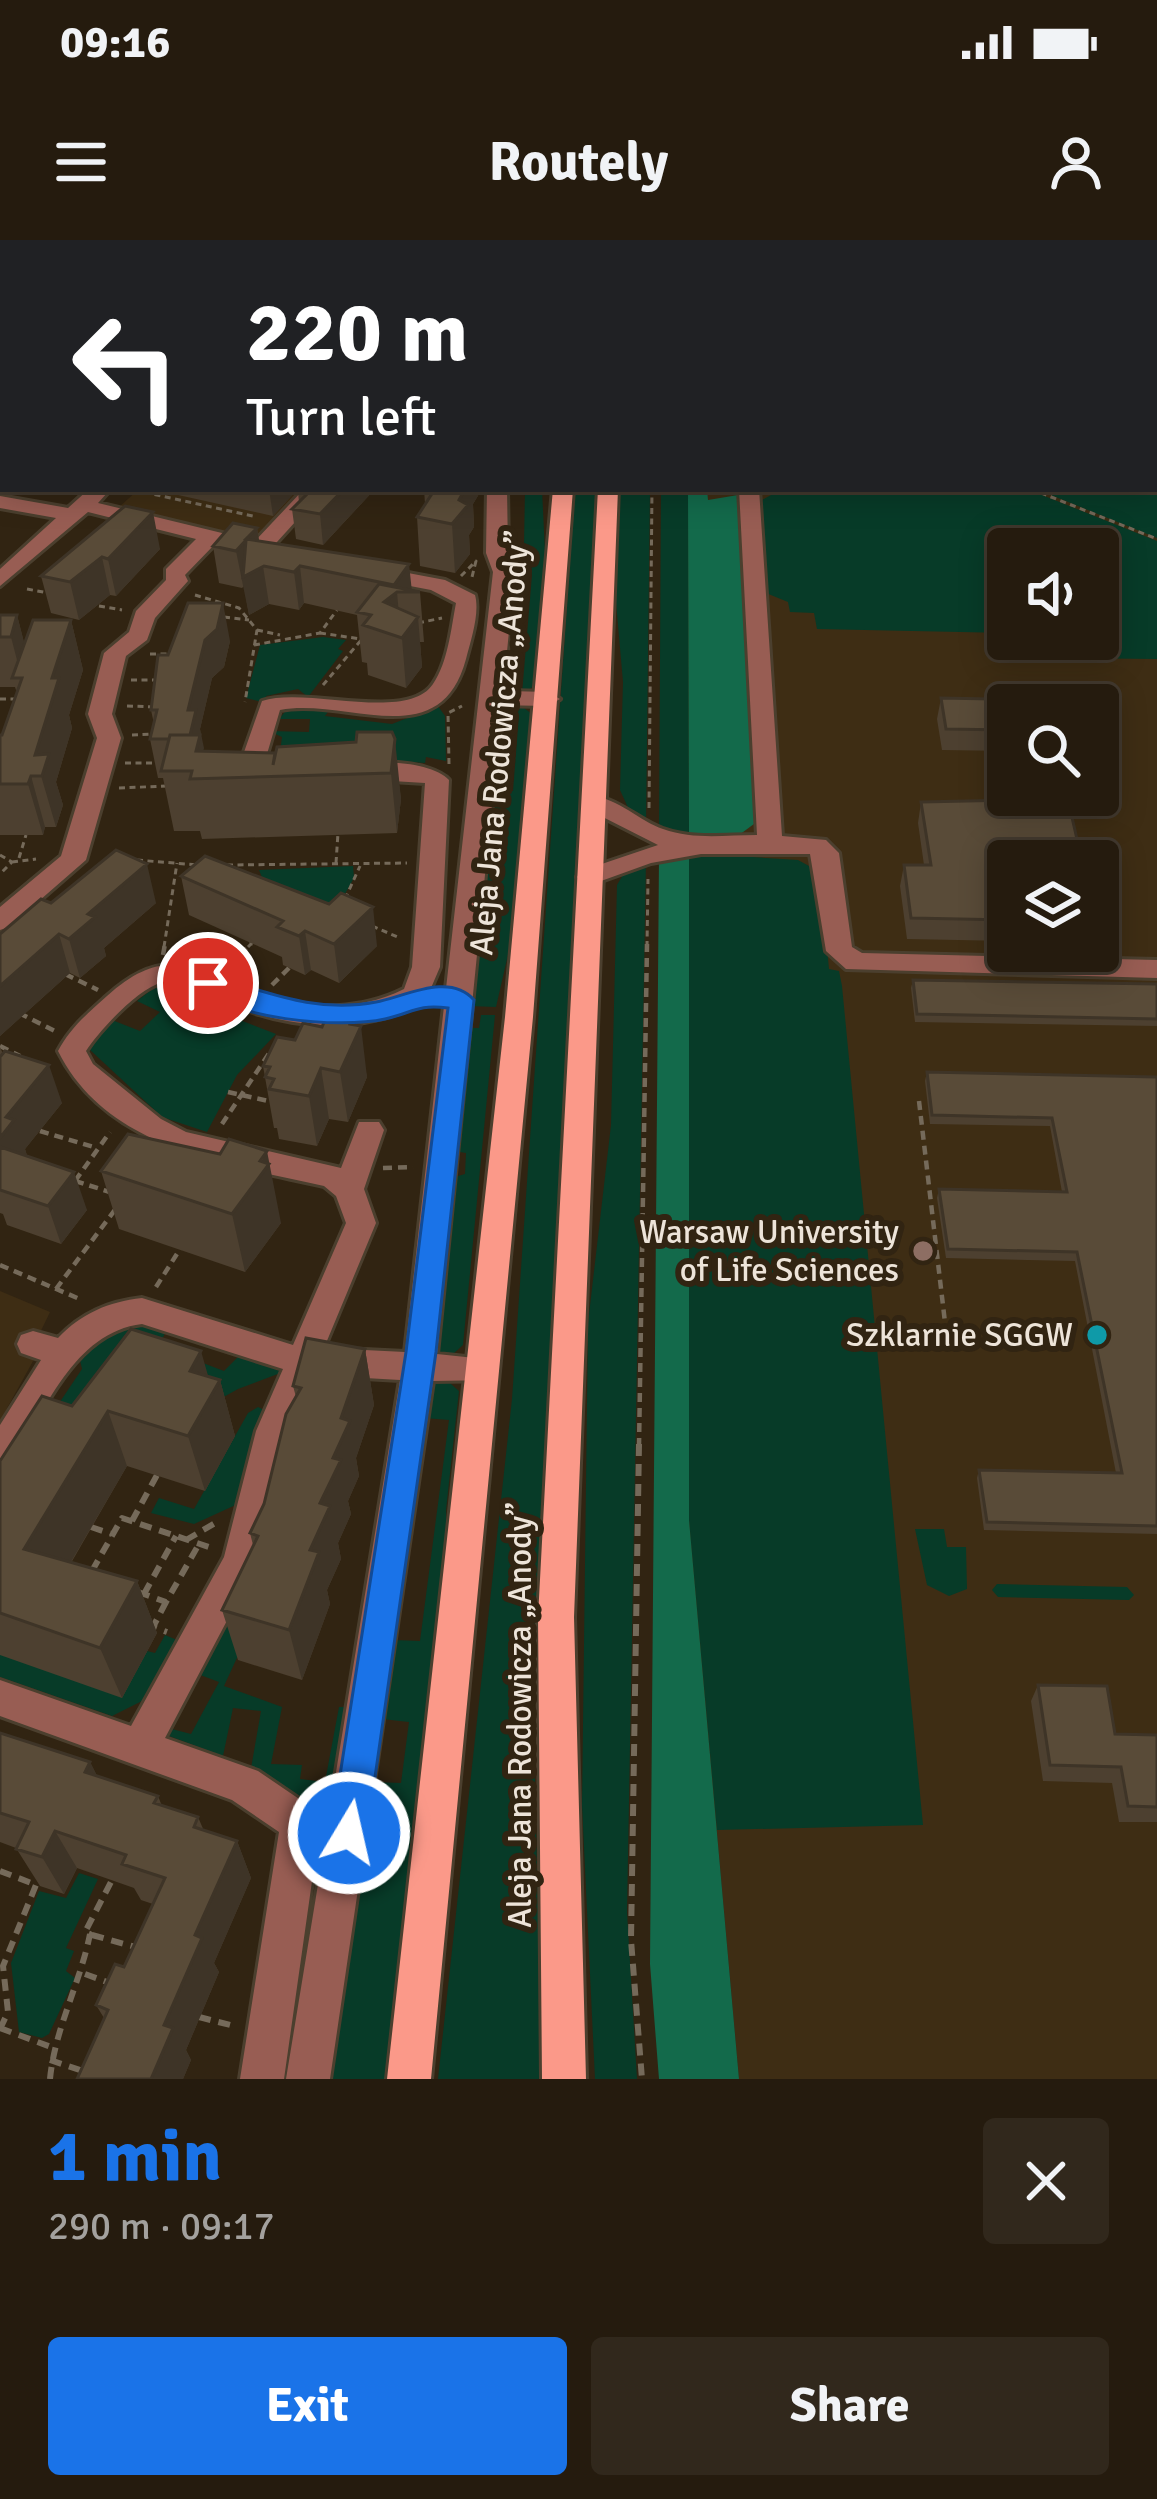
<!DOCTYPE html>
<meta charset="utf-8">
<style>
:root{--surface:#251b0e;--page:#31281c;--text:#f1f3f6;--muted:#a3a19e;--line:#42392e;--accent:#1a73e8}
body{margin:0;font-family:Signika,sans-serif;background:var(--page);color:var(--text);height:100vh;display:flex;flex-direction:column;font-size:45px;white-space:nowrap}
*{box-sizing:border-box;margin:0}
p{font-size:39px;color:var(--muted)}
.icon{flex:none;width:66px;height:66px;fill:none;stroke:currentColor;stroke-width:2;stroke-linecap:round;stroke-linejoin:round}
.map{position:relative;height:1839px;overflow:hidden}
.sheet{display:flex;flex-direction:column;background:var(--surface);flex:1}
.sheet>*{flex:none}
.guide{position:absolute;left:0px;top:0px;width:1158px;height:252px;box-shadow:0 6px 30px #0003,0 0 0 3px var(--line);background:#202124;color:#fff;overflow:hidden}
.fabs{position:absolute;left:987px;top:288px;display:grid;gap:24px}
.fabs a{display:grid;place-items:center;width:132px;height:132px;border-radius:12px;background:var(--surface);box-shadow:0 6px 30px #0003,0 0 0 3px var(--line);font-size:60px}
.pin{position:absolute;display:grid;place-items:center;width:102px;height:102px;color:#fff;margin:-51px;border:6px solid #fff;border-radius:50%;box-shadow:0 3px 12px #0007}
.me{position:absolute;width:132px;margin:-66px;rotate:9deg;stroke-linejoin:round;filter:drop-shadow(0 0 9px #0008)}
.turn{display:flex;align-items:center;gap:42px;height:252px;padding:0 48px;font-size:54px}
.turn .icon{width:156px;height:156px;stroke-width:2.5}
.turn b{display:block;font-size:84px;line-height:102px}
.round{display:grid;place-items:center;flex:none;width:126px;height:126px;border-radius:12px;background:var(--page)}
.overview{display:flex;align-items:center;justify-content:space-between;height:204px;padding:0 48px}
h1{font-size:72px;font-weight:700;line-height:90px;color:var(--accent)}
.primary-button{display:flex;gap:24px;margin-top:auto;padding:24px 48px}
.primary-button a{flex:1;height:138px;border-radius:12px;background:var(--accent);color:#fff;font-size:48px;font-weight:700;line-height:138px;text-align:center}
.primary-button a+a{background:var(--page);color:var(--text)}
.status{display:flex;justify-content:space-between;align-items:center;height:84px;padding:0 60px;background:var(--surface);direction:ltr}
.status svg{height:33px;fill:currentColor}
header{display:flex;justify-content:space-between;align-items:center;height:156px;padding:0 48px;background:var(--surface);font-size:54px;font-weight:700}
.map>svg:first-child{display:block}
.built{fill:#3e2d14;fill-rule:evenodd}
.green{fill:#073b28}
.forest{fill:#136a4b}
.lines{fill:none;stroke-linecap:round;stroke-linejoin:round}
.minor-casing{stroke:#4b3f2e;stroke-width:6}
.major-casing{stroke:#4b3f2e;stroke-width:6}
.path-far2{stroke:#756a5a;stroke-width:3;stroke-dasharray:6 4.5;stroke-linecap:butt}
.path-far1{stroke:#756a5a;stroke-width:4.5;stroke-dasharray:9 6;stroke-linecap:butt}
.path{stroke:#756a5a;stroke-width:6;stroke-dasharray:12 8;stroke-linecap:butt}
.minor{fill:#985d53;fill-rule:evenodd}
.major{fill:#fb9989;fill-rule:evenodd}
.wall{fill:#4d4030}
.shaded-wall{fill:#3e3427}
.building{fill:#594b38;stroke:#3e3427;stroke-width:3}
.route{fill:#1a73e8;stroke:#114b97;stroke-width:3}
.education-dot{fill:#8d6e63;stroke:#312412;stroke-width:4.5}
.culture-dot{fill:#0f9aa8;stroke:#312412;stroke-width:4.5}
.labels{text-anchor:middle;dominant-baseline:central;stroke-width:12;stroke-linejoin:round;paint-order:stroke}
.street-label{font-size:33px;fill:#ede4d9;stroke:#312412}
.poi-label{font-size:33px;fill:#ede4d9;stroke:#312412;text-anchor:end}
</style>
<div class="status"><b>09:16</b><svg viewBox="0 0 49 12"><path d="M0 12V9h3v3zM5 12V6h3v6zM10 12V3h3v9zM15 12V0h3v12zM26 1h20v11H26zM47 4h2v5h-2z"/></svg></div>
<header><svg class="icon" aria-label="menu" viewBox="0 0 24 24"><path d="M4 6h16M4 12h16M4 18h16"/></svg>Routely<svg class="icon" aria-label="person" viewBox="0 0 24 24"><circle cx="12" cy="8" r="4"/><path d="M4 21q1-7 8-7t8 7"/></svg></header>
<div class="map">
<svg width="1157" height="1839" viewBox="0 0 1157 1839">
<rect width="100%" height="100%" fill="#312412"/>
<path class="built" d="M1157,53V1839H739L689,1280L688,249H1155ZM1008,309H1098V399H1008ZM1008,465H1098V555H1008ZM1008,621H1098V711H1008Z
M139,249H305L258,298L117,269Z
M0,1051L50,1072L38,1097V1112L0,1181Z"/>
<path class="green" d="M1157,221V298L1036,249H1155Z
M525,249H542L545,313L534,446L522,454L532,335L524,305Z
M575,249H596L533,1459L542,1839H438L512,1159Z
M619,249H650L646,584L630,572L620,550L623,442L615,351Z
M661,249H688L689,596L659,590Z
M782,249H1027L1157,301V419L1061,418L1055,399H1098V309H1008V393L817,389L814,373L790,372L788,362L766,353L762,260Z
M323,397L346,400L338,409L343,411L308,457L298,449L266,456V463L246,458L260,405Z
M520,465L532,474L513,693L496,767L469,766L491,552L513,551L519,475L499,474L504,467Z
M438,466L445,476L446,521L426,517L425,523L280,512L282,497L269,491L309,492L310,479H279L288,468L330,469L325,476L392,484Z
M689,613L798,620L820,632L829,729L839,731L842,746L923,1585L717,1590L689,1280Z
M646,620L627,1672L637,1839H595L582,1565L588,1083L611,885L617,645L627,628Z
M353,626L354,638L334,673L266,647L259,630Z
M155,747L276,794L237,835L207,892L162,877L88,808L112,780L140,791L160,772L137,761Z
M481,775H495L463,1105L452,1115L430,1116L451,938L465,934L466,913L454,911L467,788H479Z
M129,1079L168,1088L158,1106L224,1131L242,1113L283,1132L238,1149L0,1281L35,1199L82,1129L79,1116L92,1096Z
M444,1138L459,1151L446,1270L450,1354L386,1839H328L373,1542L401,1543L409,1482L382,1479L393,1400L420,1401L449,1180L424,1178L427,1148Z
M258,1167L266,1171L240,1263L194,1284L151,1273L159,1258L194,1269L248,1173Z
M915,1289H944L947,1307H966L967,1349L949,1356L927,1345Z
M997,1344L1127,1347L1134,1355L1129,1360L998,1357L992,1350Z
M235,1361L259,1370L224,1446L282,1467L271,1524L302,1525L300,1539L325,1542L339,1467H344L328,1570L315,1574L250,1534L261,1471L233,1468L223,1516L169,1496L168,1488L191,1494L219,1442L195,1433Z
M165,1395L177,1400L142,1461L112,1476L0,1437V1414L122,1457L147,1411L155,1413Z
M79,1633L98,1639L66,1708L74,1711L66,1731L75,1738L49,1794L42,1798L19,1792L11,1723L39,1651L66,1658Z"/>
<path class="forest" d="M688,249H707L708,260L738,255L758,581L739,595L689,594Z
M689,612V1280L739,1839H659L650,1724L659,616Z"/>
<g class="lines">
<g class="minor-casing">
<path id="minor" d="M218,0H235L237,3H220Z
M758,0H774V3H758Z
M0,11L3,12V22L0,21Z
M1155,59H1157V69H1155Z
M1155,159H1157V171H1155Z
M1155,207H1157V219H1155Z
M3,215V229L0,230V216Z
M89,249L108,252L98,263L255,301L304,249H325L267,313L215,304L185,335L188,341L155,378L147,400L126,416L112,474L121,498L86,620L9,687L0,690V667L61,616L97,498L88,474L104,413L129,392L136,371L166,340V329L196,299L88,272L0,346V329L56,278L0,268V256L68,268Z
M487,249H507L508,313L515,332L503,451L548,452L560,459L548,466L502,465L437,1114L494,1120L499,1130L494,1140L433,1141L330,1839H286L324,1608L317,1606L284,1839H240L279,1592L232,1560L0,1476V1440L131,1486L224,1317L256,1191L283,1129L142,1084C74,1092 44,1172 12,1224L0,1229V1185L41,1120L21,1113L17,1104L21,1095L33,1091L58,1098C82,1073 108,1062 142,1058L293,1105L346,983L336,956L324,946C228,924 107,910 58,811C70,788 88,773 107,756C171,698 200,735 268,757C312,771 362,770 404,749L412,727L425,543L359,539L347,532C365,516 432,521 449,540L440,727L425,762C364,793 296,791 234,765C213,757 187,736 163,742C137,749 100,790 86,811L93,824L161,879L186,892L341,928L359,882H379L384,890L364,949L376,983L324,1108L405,1112L493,332L486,313ZM313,1135L400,1140L330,1569L308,1565L258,1531L165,1498L259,1320L290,1191Z
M739,249H759L782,596L826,600L839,613L852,707L862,713L1157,720V738L846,729L826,711L810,614H701L651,623L590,645L581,643L577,637L581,631L658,605L585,568V558C611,551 638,581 663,589C694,600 724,595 757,595Z
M371,326L445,340L475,355C480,373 471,400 466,419C440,516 347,457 280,470L267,514L299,533L287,541L256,531L243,515L262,461C306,446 407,483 433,444C448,422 451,389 456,363L431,350L363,337L360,332Z"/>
</g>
<g class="major-casing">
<path id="major" d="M573,0H589V3H573Z
M611,0H627V3H611Z
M553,249H573L533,777L431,1839H387L505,777Z
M598,249H618L574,1377L586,1839H542L538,1377Z"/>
</g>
<path class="path-far2" d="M1145,0L1155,3
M87,3L91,0
M436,3L444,0
M845,249H901
M1031,249L1157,299
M134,250L257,277
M461,336L476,321L472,337
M27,349L48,353
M195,355L239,368L257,390L245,462
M99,366L122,370
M224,377L249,380
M418,383L442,378
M257,390L280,395
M320,393L361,399
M254,405L320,393L337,370
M150,414H175
M131,440H155
M323,445L362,399
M0,459H18
M127,466L157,467
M132,495L157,494
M125,523H156
M449,524L448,473L462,466
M119,548L167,546
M649,568L652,249
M0,615L12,622L0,634
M19,618L26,595
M137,620L197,625
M12,622L36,619
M336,623L338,593
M227,625L407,623
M345,659L360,626
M372,686L400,698
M164,707L177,623
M248,707L255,700
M647,707L648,639"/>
<path class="path-far1" d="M163,715L165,704
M229,725L251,704
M65,734L98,750
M272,745L289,728
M19,773L57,792
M0,806L20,816
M228,852L273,862
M919,861L946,1091
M222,884L272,809
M40,891L97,908
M383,928L413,927
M75,941L110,892
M75,941L113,953
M0,1025L82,1060
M156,1047L182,1006
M56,1049L117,967
M639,1207L647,704"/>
<path class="path" d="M639,1204L631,1700L642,1839
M132,1281L157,1235
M91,1287L112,1294
M186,1300L217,1282
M92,1331L122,1278L212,1308
M138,1352L166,1362L199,1304
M144,1354L176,1296
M166,1362L153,1387L167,1392
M0,1631L34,1644
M92,1695L139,1708
M85,1734L107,1742
M199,1777L234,1786
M0,1788L51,1807
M0,1789L8,1772L3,1726L38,1640
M50,1820L83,1831
M50,1839C55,1788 80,1744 90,1694L85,1692L112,1640"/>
<use href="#minor" class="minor"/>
<use href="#major" class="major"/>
</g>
<path class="wall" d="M119,0H216V3H129Z
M291,0H383V3H292Z
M718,0H749V3H718Z
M788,0H820V3H789Z
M858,0H1086L1087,3H859Z
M1157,0V42L1155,37V6Z
M151,249H298L273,276Z
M301,249H375L323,305L296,299L292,269L299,262L298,252Z
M424,249H482L473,264L474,287L469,295L470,314L455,333L420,326L417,277L425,264Z
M125,266L160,309L116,356L110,355L79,380L51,373L41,336Z
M257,288L259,301L420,352L424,402H420L422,427L406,448L368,435L367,423L362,422L357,375L304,363L299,370L269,364L249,375L244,346L242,348L219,343L213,306Z
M0,375H17L24,403L71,380L83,430L69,475L72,488L56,542L63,565L56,587H45L43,595H0V495H2L17,453L15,447H0Z
M230,401L224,427L212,438L200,489L203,511L275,513L356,502L392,492L401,559L397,593L202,599L200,591H174L163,538H158L150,499L154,484L151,470L168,415Z
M941,458L1008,465V511L942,510L937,479Z
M921,562L1008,621V701L907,699L900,646L904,625H924L918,583Z
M181,636L377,706L339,743L311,730L305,735L283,725L282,717L189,675Z
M51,663H156L104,708L106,716L80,738L70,733L0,796V694Z
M913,740L1157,744V786L915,782L911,748Z
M354,774L367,837L348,882L329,879L317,906L279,899L277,888H274L263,826L295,800L322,787Z
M0,807L3,814L62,863L25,909L27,916L87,970L61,1004L7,985L3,974L0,973Z
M927,832L1157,837V1294L984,1290L977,1238L979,1230L1116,1233L1075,1021L946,1018L937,958L939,949L1062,952L1050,886L930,884L925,841Z
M101,931L281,983L245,1032L119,989Z
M365,1109L374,1165L356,1218L359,1236L348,1261L351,1274L338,1303L341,1319L327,1350L330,1364L302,1440L238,1420L222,1370L253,1305L250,1293L264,1264L296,1157L293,1146Z
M208,1137L220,1140L235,1196L205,1251L127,1226L71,1323L137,1341L157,1393L122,1458L0,1415V1221L72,1166Z
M1038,1445L1115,1494L1157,1495V1582H1119L1112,1543L1043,1541L1031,1461Z
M0,1493L90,1522L97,1536L158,1556L162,1566L198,1577L204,1591L237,1601L251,1638L214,1723L219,1732L186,1810L191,1820L183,1839H77L104,1778L96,1765L124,1727L153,1664L141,1660L134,1648L77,1628L64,1654L40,1646L16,1608L0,1602Z"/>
<path class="shaded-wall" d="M189,0H216V3H190Z
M346,0H383V3H338Z
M3,140V183L0,185V143Z
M269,249H298L273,276Z
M344,249H375L323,305L320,274Z
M465,249H482L473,264L474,287L469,295L470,314L455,333L452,284L459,260Z
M153,272L160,309L116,356L108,319Z
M257,288L269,364L249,375L236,311Z
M102,317L110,355L79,380L70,342Z
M409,324L412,352H397L401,398L384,362L394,355V345Z
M300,326L304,363L299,370L294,332Z
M223,363L230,401L224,427L212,438L200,489L204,508L197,538L188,470L205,400Z
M17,375L30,425L24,447L11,397Z
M418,377L422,427L406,448L402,398Z
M71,380L83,430L69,475L72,488L56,542L63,565L56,587L35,515L52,438Z
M395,499L401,559L397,593L391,533Z
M31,536L45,587L43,595L28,544Z
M147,624L156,663L104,708L106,716L80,738L69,699L88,674Z
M373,667L377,706L339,743L334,704Z
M305,691L311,730L305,735L299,696Z
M59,694L70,733L0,796V746Z
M354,774L357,795L361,786L367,837L348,882L340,832L350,784Z
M49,825L62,863L25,909L28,918L0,922V898L6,877Z
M321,828L329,879L317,906L309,856Z
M267,911L281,983L245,1032L232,974Z
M74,932L87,970L61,1004L48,966Z
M365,1109L374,1165L356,1218L359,1236L348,1261L351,1274L338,1303L341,1319L327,1350L330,1364L302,1440L289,1390L341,1178Z
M201,1111L213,1153L220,1140L235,1196L205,1251L188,1196L190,1131Z
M108,1171L127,1226L48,1361L24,1309Z
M137,1341L157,1393L122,1458L100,1408Z
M90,1522L110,1561L85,1532Z
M55,1591L77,1628L64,1654L42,1617Z
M237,1601L251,1638L214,1723L219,1732L186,1810L191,1820L183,1839H151L164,1785L195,1695Z"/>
<path class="building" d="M316,0H346L338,3H322Z
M899,0H1086L1087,3H1016L962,0L966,3H900Z
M3,119V140L0,143V121Z
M301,249H344L320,274L292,269L307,254L298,252Z
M435,249H465L459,260L468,265L452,284L417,277Z
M125,266L153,272L108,319L102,317L70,342L41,336Z
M233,283L257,288L246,299L409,324L394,345L300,326L294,332L264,326L243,337L246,300L236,311L213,306Z
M379,344L420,352H397L384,362L418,377L402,398L363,385L371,375L357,372Z
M188,363H223L217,389L205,400L188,470H196L190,495H170L169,499H150L157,470H151L158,415H168Z
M0,375H17L11,397H0Z
M33,380H71L52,438H59L35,515L49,514L42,536H31L28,544H0V495H2L22,438H12Z
M941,458L1044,460L1045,465H1008V490L946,489Z
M357,492H392L395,499L391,533L190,539L192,531H161L170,495H200L196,511L275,513L273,525L277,507L356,502Z
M1020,555H1043L1044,560H1068L1082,621H1008V680L911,678L904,625H931L921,562L1012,560Z
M116,610L147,624L88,674L95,677L69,699L59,694L0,746V694L41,659L51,663Z
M205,616L329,664L341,653L373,667L334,704L305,691L299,696L277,687L283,681L181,636Z
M913,740L1157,744V779L917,774Z
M329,770L354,774L350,784L361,786L340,832L321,828L309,856L269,849L274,839L265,837L270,827L263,826L277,797L295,800L303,783L322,787Z
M5,811L49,825L6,877L14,880L0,898V817Z
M927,832L1157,837V1286L987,1282L979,1230L1122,1233L1077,1012L948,1009L939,949L1067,952L1052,878L932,875Z
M128,894L220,914L229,899L267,911L260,921L269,924L232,974L101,931Z
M0,907L74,932L48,966L0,950Z
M131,1089L201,1111L190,1131L220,1140L188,1196L108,1171L24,1309L137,1341L100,1408L0,1373V1221L42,1156L72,1166Z
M306,1098L365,1109L341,1178L350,1181L333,1218L341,1220L320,1263L330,1266L310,1310L319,1312L289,1390L222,1370L258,1296L250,1293L264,1264L286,1174L301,1148L293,1146Z
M1038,1445L1107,1446L1115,1494L1157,1495V1567L1128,1566L1121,1527L1050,1525Z
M0,1493L90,1522L85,1532L158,1556L154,1563L198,1577L194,1587L237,1601L195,1695L202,1698L164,1785L173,1788L151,1839H77L108,1770L96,1765L115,1724L124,1727L165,1638L122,1624L126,1615L55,1591L42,1617L16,1609L29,1582L0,1573Z"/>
<path class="route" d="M208,735C265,751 315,774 376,762C402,758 449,731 474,760L436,1112L367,1593L362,1606L349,1611L336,1606L331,1593L406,1112L448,768C416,764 413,773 385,779C341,789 226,780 196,743Z"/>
<circle class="education-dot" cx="923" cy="1011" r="12"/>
<circle class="culture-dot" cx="1097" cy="1095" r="12"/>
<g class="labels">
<g class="street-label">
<text transform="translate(500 503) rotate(-85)">Aleja Jana Rodowicza „Anody”</text>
<text transform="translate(520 1475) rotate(-90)">Aleja Jana Rodowicza „Anody”</text>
</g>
<g class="poi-label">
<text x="899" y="992">Warsaw University<tspan x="899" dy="38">of Life Sciences</tspan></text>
<text x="1073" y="1095">Szklarnie SGGW</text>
</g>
</g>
</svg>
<div class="fabs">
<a><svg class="icon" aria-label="sound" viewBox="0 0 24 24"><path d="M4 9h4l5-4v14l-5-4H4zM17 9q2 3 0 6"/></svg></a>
<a><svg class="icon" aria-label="search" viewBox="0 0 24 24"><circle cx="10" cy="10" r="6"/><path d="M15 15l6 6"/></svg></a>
<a><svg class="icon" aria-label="layers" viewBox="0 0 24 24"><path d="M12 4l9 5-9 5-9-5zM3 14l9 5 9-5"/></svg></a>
</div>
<div class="pin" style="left:208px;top:743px;background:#d93025"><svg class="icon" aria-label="arrive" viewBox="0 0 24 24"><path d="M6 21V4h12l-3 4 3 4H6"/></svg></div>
<svg class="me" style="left:349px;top:1593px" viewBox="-20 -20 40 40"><circle r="17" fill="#1a73e8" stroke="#fff" stroke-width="3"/><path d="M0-11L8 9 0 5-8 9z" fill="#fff"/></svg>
<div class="guide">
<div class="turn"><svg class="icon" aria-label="left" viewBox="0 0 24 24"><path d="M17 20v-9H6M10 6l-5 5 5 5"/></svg><div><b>220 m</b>Turn left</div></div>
</div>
</div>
<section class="sheet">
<div class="overview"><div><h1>1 min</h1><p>290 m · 09:17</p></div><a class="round"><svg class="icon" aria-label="close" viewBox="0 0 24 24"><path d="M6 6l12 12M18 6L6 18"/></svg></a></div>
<div class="primary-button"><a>Exit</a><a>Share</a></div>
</section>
